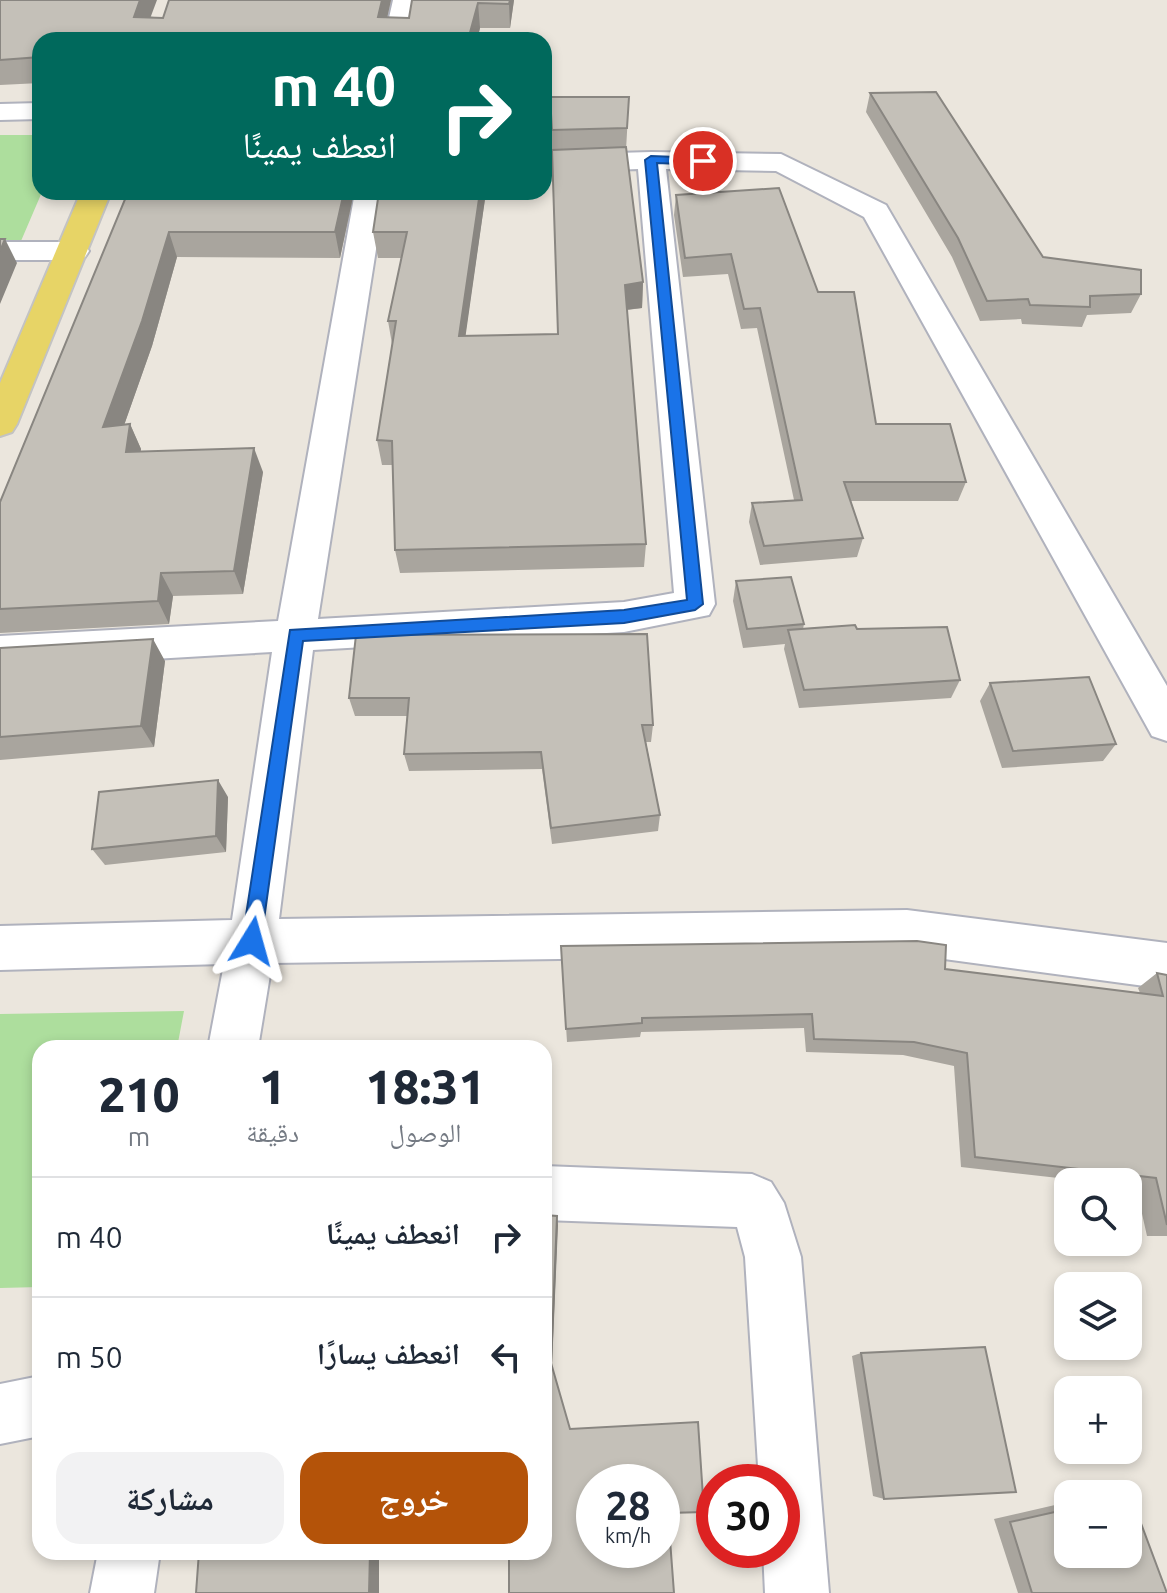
<!DOCTYPE html>
<html lang="ar">
<meta charset="utf-8">
<style>
:root{--surface:#fff;--page:#f2f2f3;--text:#1f2937;--muted:#747a83;--line:#e0e1e3;--accent:#b45309}
body{margin:0;font-family:Ubuntu,"Noto Naskh Arabic",sans-serif;background:var(--page);color:var(--text);direction:rtl;height:100vh;display:flex;flex-direction:column;font-size:30px;white-space:nowrap}
*{box-sizing:border-box;margin:0}
p{font-size:26px;color:var(--muted)}
.icon{flex:none;width:44px;height:44px;fill:none;stroke:currentColor;stroke-width:2;stroke-linecap:round;stroke-linejoin:round}
.map{position:relative;flex:1;overflow:hidden;direction:ltr}
.panel{position:absolute;left:32px;top:1040px;width:520px;height:520px;display:flex;flex-direction:column;background:var(--surface);border-radius:24px;box-shadow:0 4px 12px #0003;direction:rtl}
.panel>*{flex:none}
.top-card{position:absolute;left:32px;top:32px;width:520px;height:168px;border-radius:24px;box-shadow:0 4px 12px #0003;direction:rtl;background:#00695c;color:#fff;overflow:hidden}
.tools{position:absolute;left:1054px;top:1168px;display:grid;gap:16px}
.tools a{display:grid;place-items:center;width:88px;height:88px;border-radius:16px;background:var(--surface);box-shadow:0 4px 12px #0003;font-size:40px}
.speed{position:absolute;left:576px;top:1464px;display:flex;gap:16px;font-size:40px;font-weight:700;text-align:center}
.speed>*{display:grid;place-content:center;width:104px;height:104px;border-radius:50%;background:var(--surface);box-shadow:0 4px 12px #0003;line-height:1}
.speed small{font-size:20px;font-weight:400}
.speed .limit{border:12px solid #d22;background:#fff;color:#111}
.pin{position:absolute;display:grid;place-items:center;width:68px;height:68px;color:#fff;margin:-34px;border:4px solid #fff;border-radius:50%;box-shadow:0 2px 8px #0007}
.me{position:absolute;width:88px;margin:-44px;rotate:8deg;stroke-linejoin:round;filter:drop-shadow(0 0 6px #0008)}
.turn{display:flex;align-items:center;gap:28px;height:168px;padding:0 24px;font-size:36px}
.turn .icon{width:104px;height:104px;stroke-width:2.5}
.turn b{display:block;font-size:56px;line-height:68px}
.eta{display:flex;justify-content:space-evenly;align-items:center;height:136px;text-align:center}
.eta b{font-size:48px;font-weight:800;line-height:56px}
.button{display:flex;gap:16px;margin-top:auto;padding:16px 24px}
.button a{flex:1;height:92px;border-radius:24px;background:var(--accent);color:#fff;font-size:32px;font-weight:800;line-height:92px;text-align:center}
.button a+a{background:var(--page);color:var(--text)}
ul{padding:0;list-style:none}
li{display:flex;align-items:center;gap:24px;height:120px;padding:0 24px;border-top:2px solid var(--line)}
li div{flex:1}
li b{display:block;font-size:30px}
li em{font-style:normal}
.map>svg:first-child{display:block}
.green{fill:#adde9d}
.lines{fill:none;stroke-linecap:round;stroke-linejoin:round}
.street-casing{stroke:#b0b2bd;stroke-width:4}
.primary-casing{stroke:#c3c3c3;stroke-width:4}
.street{fill:#fff;fill-rule:evenodd}
.primary{fill:#e7d466;fill-rule:evenodd}
.wall{fill:#a9a59e}
.shaded-wall{fill:#898681}
.building{fill:#c4c0b8;stroke:#898681;stroke-width:2;fill-rule:evenodd}
.route{fill:#1a73e8;stroke:#114b97;stroke-width:2}
</style>
<div class="map">
<svg width="1167" height="1593" viewBox="0 0 1167 1593">
<rect width="100%" height="100%" fill="#ebe6dd"/>
<path class="green" d="M0,135H40L42,192L21,241H0Z
M184,1011L177,1048H40V1287L0,1288V1014Z"/>
<g class="lines">
<g class="street-casing">
<path id="street" d="M393,0H417L410,40H384Z
M40,103V119L0,120V104Z
M651,152L781,154L886,205L1167,686V741L1152,736L864,217L776,171L666,169L715,604L709,615L624,632L313,650L279,919L907,910L1167,943V989L907,954L272,963L258,1048H208L224,964L0,970V926L232,920L272,652L0,668V636L278,621L355,192H385L318,619L624,602L674,593L638,169L544,173V155Z
M0,242H74L85,245L89,251L85,257L74,260H0Z
M544,1166L752,1174L771,1182L784,1203L801,1257L829,1593H765L763,1550H782V1482H759L745,1257L737,1227L544,1220Z
M40,1376V1436L0,1444V1384Z
M98,1552H160L154,1593H90Z"/>
</g>
<g class="primary-casing">
<path id="primary" d="M81,192H111L17,424L12,432L0,436V383Z"/>
</g>
<use href="#street" class="street"/>
<use href="#primary" class="primary"/>
</g>
<path class="wall" d="M0,0L163,18L169,0H391L387,17L409,18L412,0H514L510,28H480L477,40H40V83L0,85Z
M870,93L1043,257L1141,294L1131,313L1087,315L1082,327L1022,324L1021,319L980,321L952,257L866,112Z
M550,97H629L626,150L643,282L642,308L627,310L646,544L644,567L400,573L395,550L393,465H382L377,440L392,344L388,321L402,258H378L373,232L486,192L465,336L558,334Z
M128,192H354L340,258L177,257L152,346L124,425L130,424L141,449L140,451L263,472L243,594L173,596L169,624L0,633V502Z
M676,195L818,292L876,424L966,482L958,501H851L863,538L857,557L760,565L749,522L752,503L794,500L757,328L741,329L728,274L683,277L674,215Z
M736,581L804,624L803,629H857L960,680L951,698L799,708L784,649L785,644L743,648L733,601Z
M356,635L653,725L651,742H646L660,815L658,831L552,844L542,769L409,771L404,754L407,716H355L349,698Z
M0,648L165,661L154,747L0,760Z
M990,683L1116,744L1103,761L1002,768L980,701Z
M228,797L226,852L105,865L92,849Z
M561,946L945,969L1140,993L1138,988L1157,973L1167,975V1236H1147L1136,1187L1128,1186V1182H1094L961,1167L954,1066L903,1055L806,1052L804,1028L641,1032L640,1037L567,1042Z
M861,1353L884,1499L873,1496L852,1356Z
M1128,1494H1130L1167,1593H1018L994,1519L1068,1502V1554H1128Z"/>
<path class="shaded-wall" d="M140,0H157L142,40L134,17Z
M382,0H391L383,37L378,17Z
M510,0H514L510,28L509,4Z
M478,3L480,28L477,40H468Z
M344,192H354L340,258L335,232Z
M480,192H486L462,361L459,336Z
M169,232L177,257L152,346L115,451L103,427Z
M5,239L17,263L0,304V251Z
M643,282L642,308L624,310L625,285Z
M130,424L141,449L138,476L126,452Z
M254,448L263,472L243,594L234,571Z
M161,573L173,596L169,624L158,601Z
M153,639L165,661L154,747L141,726Z
M218,780L228,797L226,852L216,836Z
M557,1216L558,1225L552,1366L551,1363Z
M370,1552H379V1593H369Z"/>
<path class="building" d="M0,0H140L134,17L163,18L169,0H382L378,17L409,18L412,0H510L509,4L478,3L468,40L354,36L353,40H40V57L0,60Z
M936,92L1043,257L1141,270V294L1090,296V307L1030,305L1028,299L987,301L958,238L870,93Z
M550,97H629L627,128L552,130Z
M626,147L643,282L625,285L646,544L395,550L392,441L377,440L396,321H388L407,232H373L379,192H480L459,336L558,334L552,150Z
M779,188L818,292H854L876,424H950L966,482H844L863,538L764,546L752,503L802,500L760,308L744,309L731,254L685,258L676,195Z
M128,192H344L335,232H169L142,321L103,427L130,424L126,452L254,448L234,571L161,573L158,601L0,609V502Z
M0,239H5L0,251Z
M791,577L804,624L747,629L736,581Z
M855,625L857,629L947,627L960,680L804,690L788,630Z
M647,634L653,725H642L660,815L551,828L541,752L404,754L409,698H349L356,635Z
M153,639L141,726L0,737V648Z
M1089,677L1116,744L1013,751L990,683Z
M218,780L216,836L92,849L99,792Z
M917,941L946,945L945,969L1163,996L1157,973L1167,975V1225L1156,1178L975,1157L967,1053L914,1042L814,1039L812,1014L642,1018V1023L566,1029L561,946Z
M544,1215L557,1216L551,1363L570,1429L698,1422L704,1512L668,1513L674,1593H509V1552H544ZM594,1482H662V1550H594Z
M985,1347L1016,1492L884,1499L861,1353Z
M1130,1494L1167,1593H1032L1010,1522L1068,1509V1554H1128V1495Z
M199,1552H370L369,1593H196Z"/>
<path class="route" d="M651,156L703,158L709,161L703,165L657,163L703,604L695,610L624,623L303,641L261,941L259,947L252,950L245,947L242,941L290,630L624,610L687,600L645,160Z"/>
</svg>
<div class="tools">
<a><svg class="icon" aria-label="search" viewBox="0 0 24 24"><circle cx="10" cy="10" r="6"/><path d="M15 15l6 6"/></svg></a>
<a><svg class="icon" aria-label="layers" viewBox="0 0 24 24"><path d="M12 4l9 5-9 5-9-5zM3 14l9 5 9-5"/></svg></a>
<a>+</a>
<a>−</a>
</div>
<div class="speed"><div>28<small>km/h</small></div><div class="limit">30</div></div>
<div class="pin" style="left:703px;top:161px;background:#d93025"><svg class="icon" aria-label="arrive" viewBox="0 0 24 24"><path d="M6 21V4h12l-3 4 3 4H6"/></svg></div>
<svg class="me" style="left:252px;top:941px" viewBox="-20 -20 40 40"><path d="M0-17L14 15 0 8-14 15z" fill="#1a73e8" stroke="#fff" stroke-width="4"/></svg>
<div class="top-card">
<div class="turn"><svg class="icon" aria-label="right" viewBox="0 0 24 24"><path d="M7 20v-9h11M14 6l5 5-5 5"/></svg><div><b>40 m</b>انعطف يمينًا</div></div>
</div>
<section class="panel">
<div class="eta">
<div><b>18:31</b><p>الوصول</p></div>
<div><b>1</b><p>دقيقة</p></div>
<div><b>210</b><p>m</p></div>
</div>
<ul>
<li><svg class="icon" aria-label="right" viewBox="0 0 24 24"><path d="M7 20v-9h11M14 6l5 5-5 5"/></svg><div><b>انعطف يمينًا</b></div><em>40 m</em></li>
<li><svg class="icon" aria-label="left" viewBox="0 0 24 24"><path d="M17 20v-9H6M10 6l-5 5 5 5"/></svg><div><b>انعطف يسارًا</b></div><em>50 m</em></li>
</ul>
<div class="button"><a>خروج</a><a>مشاركة</a></div>
</section>
</div>
